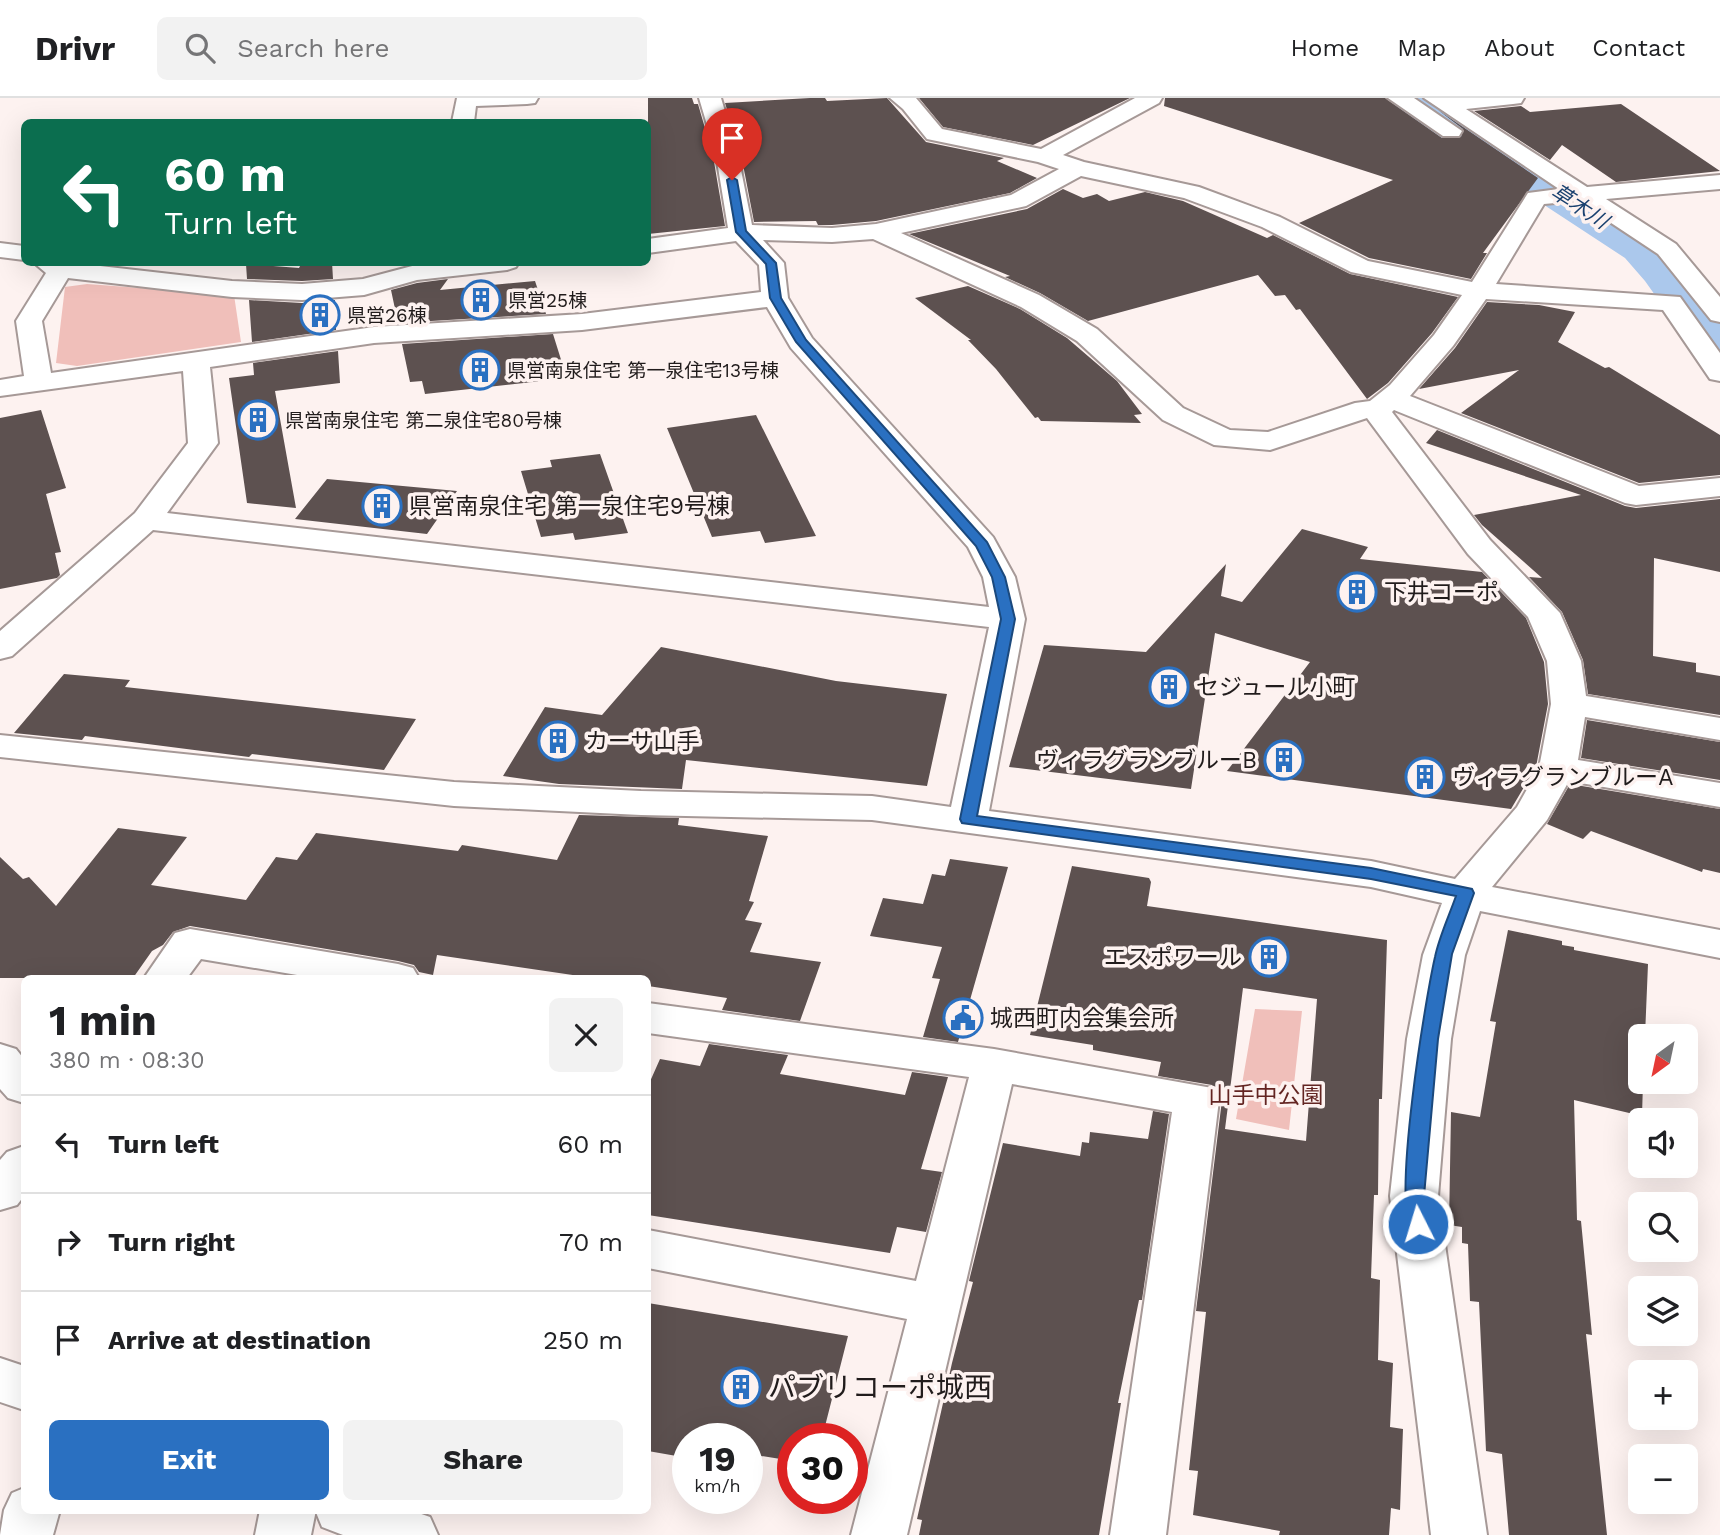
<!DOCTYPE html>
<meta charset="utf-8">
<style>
:root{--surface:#fff;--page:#f2f2f2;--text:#202124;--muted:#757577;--line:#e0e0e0;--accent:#2a70c1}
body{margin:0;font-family:"Work Sans","Noto Sans JP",sans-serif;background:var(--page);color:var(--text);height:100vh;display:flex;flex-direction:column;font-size:26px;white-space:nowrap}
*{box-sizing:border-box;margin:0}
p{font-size:23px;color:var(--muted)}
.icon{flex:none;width:38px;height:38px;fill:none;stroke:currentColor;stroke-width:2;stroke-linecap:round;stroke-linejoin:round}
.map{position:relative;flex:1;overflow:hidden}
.drawer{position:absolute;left:21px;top:877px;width:630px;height:539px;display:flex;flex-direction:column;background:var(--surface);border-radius:10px;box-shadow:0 7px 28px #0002}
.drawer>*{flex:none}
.banner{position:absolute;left:21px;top:21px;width:630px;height:147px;border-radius:10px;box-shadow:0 7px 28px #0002;background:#0b6e4f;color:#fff;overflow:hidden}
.needle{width:46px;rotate:213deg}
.tools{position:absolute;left:1628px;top:926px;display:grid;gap:14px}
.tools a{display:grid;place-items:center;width:70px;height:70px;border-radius:10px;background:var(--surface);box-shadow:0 7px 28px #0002;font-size:35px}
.speed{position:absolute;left:672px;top:1325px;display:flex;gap:14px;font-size:35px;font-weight:700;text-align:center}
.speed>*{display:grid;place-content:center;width:91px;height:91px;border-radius:50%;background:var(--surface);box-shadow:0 7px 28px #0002;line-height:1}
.speed small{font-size:18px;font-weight:400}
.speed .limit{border:10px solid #d22;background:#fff;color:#111}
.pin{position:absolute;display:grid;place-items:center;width:60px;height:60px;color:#fff;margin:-72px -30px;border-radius:50% 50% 50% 0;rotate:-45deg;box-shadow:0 0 7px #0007}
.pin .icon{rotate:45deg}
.me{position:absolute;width:77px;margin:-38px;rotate:355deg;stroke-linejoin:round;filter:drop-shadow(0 0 5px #0008)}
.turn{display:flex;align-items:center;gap:24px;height:147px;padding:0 28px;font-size:32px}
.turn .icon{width:91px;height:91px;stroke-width:2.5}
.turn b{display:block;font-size:49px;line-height:60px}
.round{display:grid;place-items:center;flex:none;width:74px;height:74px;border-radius:10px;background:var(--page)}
.summary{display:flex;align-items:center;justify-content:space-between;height:119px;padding:0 28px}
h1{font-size:42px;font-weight:700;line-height:52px}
.primary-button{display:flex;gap:14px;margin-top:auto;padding:14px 28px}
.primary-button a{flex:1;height:80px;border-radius:10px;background:var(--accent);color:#fff;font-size:28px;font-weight:700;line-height:80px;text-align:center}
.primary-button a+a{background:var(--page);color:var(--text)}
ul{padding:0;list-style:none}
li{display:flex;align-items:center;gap:21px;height:98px;padding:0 28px;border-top:2px solid var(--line)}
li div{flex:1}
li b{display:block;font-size:26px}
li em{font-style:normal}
header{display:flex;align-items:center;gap:42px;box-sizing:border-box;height:98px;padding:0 35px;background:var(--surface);border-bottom:2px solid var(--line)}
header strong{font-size:33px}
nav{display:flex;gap:38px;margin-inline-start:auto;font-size:24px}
.search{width:490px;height:63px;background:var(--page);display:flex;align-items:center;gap:18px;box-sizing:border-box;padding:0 24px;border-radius:10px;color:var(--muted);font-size:26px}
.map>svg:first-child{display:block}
.green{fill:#f0bfba}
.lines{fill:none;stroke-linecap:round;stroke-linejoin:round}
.river{fill:#abc8ec;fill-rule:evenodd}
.building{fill:#5d5150;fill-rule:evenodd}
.street-casing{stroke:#a69997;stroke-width:4}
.secondary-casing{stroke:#a69997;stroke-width:4}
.street{fill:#fff;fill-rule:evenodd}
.secondary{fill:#fff;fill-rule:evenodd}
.route{fill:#2a70c1;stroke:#1b497d;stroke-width:2}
.labels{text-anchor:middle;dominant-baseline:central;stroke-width:7;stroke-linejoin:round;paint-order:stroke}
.far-poi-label{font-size:19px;fill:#211c1c;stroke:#fdf2f0;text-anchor:start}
.far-water-label{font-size:21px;font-style:italic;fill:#1a416f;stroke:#fdf2f0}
.poi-label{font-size:23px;fill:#211c1c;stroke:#fdf2f0;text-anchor:start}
.park-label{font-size:23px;fill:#632522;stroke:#fdf2f0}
.near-poi-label{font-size:28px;fill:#211c1c;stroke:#fdf2f0;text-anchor:start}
</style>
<header>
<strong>Drivr</strong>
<div class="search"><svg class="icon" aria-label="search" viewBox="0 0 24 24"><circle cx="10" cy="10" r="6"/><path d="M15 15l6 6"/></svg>Search here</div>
<nav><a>Home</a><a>Map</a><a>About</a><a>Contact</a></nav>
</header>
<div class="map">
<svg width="1720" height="1437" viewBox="0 0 1720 1437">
<rect width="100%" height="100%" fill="#fdf2f0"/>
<path class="green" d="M87,186L234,197L241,244L77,268L56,265L65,189Z
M1255,911L1302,913L1289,1032L1236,1021Z"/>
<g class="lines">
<path class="river" d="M1389,0H1444L1663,138L1685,159L1720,206V264L1699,259L1645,183L1625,160L1396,10Z"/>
</g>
<path class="building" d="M648,0H692L694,6H698L713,58L725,128L648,136Z
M810,0H825L827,3L887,0L926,44L1004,60L997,63L1037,80L1010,95L876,123L832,127H818L816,123L754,124L741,56L725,5Z
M919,0H1130L1033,47L943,29Z
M1165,0H1385L1442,40L1461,39L1463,31L1438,12L1538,80L1483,155H1487L1471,181L1369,160L1299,125L1393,82L1164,8Z
M1621,6L1720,73L1616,84L1562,47L1550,62L1474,13L1521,8L1530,14Z
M1063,91L1083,100L1097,96L1109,103L1145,94L1183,103L1267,140L1273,137L1350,176L1458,199L1432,235L1388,285L1367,301L1300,211L1296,212L1285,197L1275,198L1258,177L1088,223L1040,195L1005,179L1010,178L909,136L1027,111Z
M302,164H332L333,181L302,183L247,181L246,166L299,170Z
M448,181L440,192L535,183L546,216L398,225L391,192L417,185Z
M968,188L1020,211L1067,240L1117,283L1142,316L1134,317L1141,325L1041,323L1038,319L1035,320L996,271L968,242H971L915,200Z
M249,202L302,205L335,202L336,232L252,244Z
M1487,204L1539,207L1575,214L1558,244L1605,270L1609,269L1720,337V377L1639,385L1461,315L1519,272L1419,291L1455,250Z
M553,236L563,268L556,269L560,281L425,296L422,283L410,284L402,246Z
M338,253L340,285L275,293L296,410L247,405L229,280L254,277L253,265Z
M41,312L66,390L46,396L61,454L55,455L60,477L57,480L0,491V320Z
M756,317L816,438L765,445L760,433L712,439L667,330Z
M1437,332L1625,408L1636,410L1720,401V474L1654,460L1653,558L1696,565V574L1720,578V617L1588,596L1583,562L1562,514L1529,479L1542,480L1482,427L1474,417L1581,397L1426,345Z
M600,356L628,435L575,442L573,435L541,439L521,373L552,369L550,362Z
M327,381L457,393L427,436L295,421Z
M1302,431L1368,449L1360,461L1482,474L1526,520L1544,564L1548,606L1536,669L1511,711L1227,673L1310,564L1215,535L1191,691L1009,669L1044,547L1146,554L1226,466L1221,498L1242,504Z
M661,549L836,583L947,596L927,688L686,662L682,691L559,686L503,678L545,609L602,617Z
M64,576L130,582L125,589L416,621L384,672L252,656L249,659L85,638L82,642L14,635Z
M1587,622L1720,644V682L1581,660Z
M1570,686L1720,711V775L1703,771L1702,774L1591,733L1583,741L1547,726Z
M579,717L679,720L678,727L768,738L749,803L754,804L745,822L762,825L750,854L821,864L800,923L722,912L727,900L648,888V880H593L437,857L433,877L419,874L414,867L398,863L190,828L173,834L163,847L152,853L133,880H0V759L23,781L29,779L56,808L118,730L187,739L151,787L246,802L276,759L297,762L316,735L458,753L462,747L557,762Z
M950,761L1008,769L958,944L923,939L940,881L932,880L942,849L870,838L883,800L923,806L932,776L945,778Z
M1072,768L1149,780L1151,784L1147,808L1387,842L1382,1001H1379L1378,1097H1374L1371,1180L1380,1182L1378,1262L1393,1265L1390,1329L1403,1331L1400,1412L1391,1410L1389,1437H1279L1280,1433L1193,1417L1198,1373L1189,1372L1206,1214L1196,1213L1222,1002L1212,987L1158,978L1161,964L1093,952V947L1030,937ZM1243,890L1317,901L1306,1043L1225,1031Z
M1508,832L1562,843V847L1574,849V852L1648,866L1645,938H1640V984H1643L1642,1018L1574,1002L1577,1122L1581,1123L1592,1237L1586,1236L1607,1437H1509L1502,1356L1486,1353L1479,1204L1470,1203L1468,1146L1462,1145V1129L1449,1127L1451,1014L1480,1019L1496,924L1490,923Z
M709,946L788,957L780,976L905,997L912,974L948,979L921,1071L942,1074L926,1134L897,1129L890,1155L648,1117V988L660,961L700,968Z
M1153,1013L1169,1016L1142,1202H1139L1118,1305H1121L1099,1437H919L922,1422L917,1421L952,1265L973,1184L969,1183L1003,1045L1080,1058L1082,1044L1089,1045L1090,1034L1148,1041Z
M648,1205L848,1238L822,1340H793V1363L749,1356L747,1363V1340H688V1360L648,1353Z"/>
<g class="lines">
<g class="street-casing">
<path id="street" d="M457,0H538L535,5L527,6L476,8L474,24H452Z
M699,0H721L738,57L752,127L832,130L876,126L1011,97L1059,71L1038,64L927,41L903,11L890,0H916L942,31L1041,51L1135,0H1162L1159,5L1063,57L1084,64L1199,89L1280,119L1368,163L1472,184L1528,95L1559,91L1424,0H1524L1521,5L1513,6L1466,11L1587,89L1720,77V91L1606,101L1676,146L1720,199V224L1711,222L1658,156L1578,103L1544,106L1496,186L1680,199L1720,255V283L1710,281L1663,212L1486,201L1453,248L1410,298L1639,388L1720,380V398L1636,407L1625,405L1394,312L1392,314L1490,442L1560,515L1581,563L1586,598L1720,620V642L1585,619L1578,662L1720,685V709L1569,683L1547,722L1492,789L1720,832V860L1480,813L1465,857L1451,941L1438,1098L1487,1437H1431L1390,1098L1407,941L1423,857L1442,805L1371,789L872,722L641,717L454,708L0,659V637L454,684L641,693L872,698L951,709L989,529L153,432L12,558L0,561V533L135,415L188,345L183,273L0,298V282L24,278L16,223L46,175L33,164H65L232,183L302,186L363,181L416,167L440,164H519L516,169L507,172L417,182L364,197L302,202L232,199L68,180L42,223L51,275L374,229L582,216L761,194L759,167L736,143L648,155V141L728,130L716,57ZM1081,78L1184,100L1262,129L1351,174L1462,197L1434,237L1390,287L1370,303L1355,305L1268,334L1230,332L1183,310L1097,231L1039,197L901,135L1026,108ZM873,141L1021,209L1077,243L1163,322L1214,347L1270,352L1367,320L1468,456L1528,519L1547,563L1551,606L1539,670L1517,709L1455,781L1371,763L989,713L1025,521L1015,479L993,439L812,240L788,200L784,165L763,142L832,144ZM767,209L791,250L968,449L983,479L989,509L167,415L218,345L210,269L374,245L582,232Z
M1388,0H1414L1462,33L1459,38H1443Z
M0,145L24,148V162L0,159Z
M190,831L398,866L413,870L419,880H315L201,861L187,880H144L175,835Z
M648,905L994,951L1212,990L1219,1002L1166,1437H1110L1172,1014L1012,986L907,1437H851L907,1221L648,1170V1132L916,1183L969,979L648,935Z
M0,946L16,951L24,961V1005L8,1000L0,991Z
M24,1048V1098L17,1107L0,1112V1062L7,1054Z
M24,1390V1412H60L53,1437H0L4,1412L12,1395Z
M260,1412H316L311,1437H255Z"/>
</g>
<g class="secondary-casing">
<path id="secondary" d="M0,1260L24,1268V1312L0,1304Z
M315,1412H410L430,1419L438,1437H343L322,1429Z"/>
</g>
<use href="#street" class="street"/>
<use href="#secondary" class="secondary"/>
</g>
<path class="route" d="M732,79L737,82L746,133L776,165L781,200L806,242L987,444L1005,479L1015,521L977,718L1371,770L1472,791L1474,795L1452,856L1438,941L1424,1098L1428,1126L1425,1131L1418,1133L1411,1131C1393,1099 1425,903 1435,859C1439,839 1449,818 1456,798L1371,781L962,725L960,721L1001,521L992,479L976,448L796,244L770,200L766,166L736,134L727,82Z"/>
<defs>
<g id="building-ring" transform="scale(2.0125)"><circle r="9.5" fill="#fdf2f0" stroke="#2a70c1" stroke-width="1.5"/><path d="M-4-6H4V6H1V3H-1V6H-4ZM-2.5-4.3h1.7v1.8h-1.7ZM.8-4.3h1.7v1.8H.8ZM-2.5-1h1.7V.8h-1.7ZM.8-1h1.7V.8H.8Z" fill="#2a70c1"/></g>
<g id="civic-ring" transform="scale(2.0125)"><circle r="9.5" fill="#fdf2f0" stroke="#2a70c1" stroke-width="1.5"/><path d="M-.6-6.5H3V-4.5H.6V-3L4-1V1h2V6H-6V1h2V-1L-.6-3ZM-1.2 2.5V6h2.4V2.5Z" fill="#2a70c1"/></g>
</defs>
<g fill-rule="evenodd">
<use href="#building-ring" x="481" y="202"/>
<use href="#building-ring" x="320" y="217"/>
<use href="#building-ring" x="480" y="272"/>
<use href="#building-ring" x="258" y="322"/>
<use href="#building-ring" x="382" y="408"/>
<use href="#building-ring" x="1357" y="494"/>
<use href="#building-ring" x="1169" y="589"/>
<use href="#building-ring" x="558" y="643"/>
<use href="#building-ring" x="1284" y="662"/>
<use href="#building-ring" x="1425" y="679"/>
<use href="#building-ring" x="1269" y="859"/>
<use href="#civic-ring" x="963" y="920"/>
<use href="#building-ring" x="741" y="1289"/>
</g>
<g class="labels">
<g class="far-poi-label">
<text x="508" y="202">県営25棟</text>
<text x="347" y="217">県営26棟</text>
<text x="507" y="272">県営南泉住宅 第一泉住宅13号棟</text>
<text x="285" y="322">県営南泉住宅 第二泉住宅80号棟</text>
</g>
<g class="far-water-label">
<text transform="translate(1580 108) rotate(33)">草木川</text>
</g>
<g class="poi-label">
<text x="409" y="408">県営南泉住宅 第一泉住宅9号棟</text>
<text x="1384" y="494">下井コーポ</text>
<text x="1196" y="589">セジュール小町</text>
<text x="585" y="643">カーサ山手</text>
<text x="1257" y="662" text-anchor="end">ヴィラグランブルーB</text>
<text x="1452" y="679">ヴィラグランブルーA</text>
<text x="1242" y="859" text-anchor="end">エスポワール</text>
<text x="990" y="920">城西町内会集会所</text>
</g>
<g class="park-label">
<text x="1266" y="997">山手中公園</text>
</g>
<g class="near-poi-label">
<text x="768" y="1289">パブリコーポ城西</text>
</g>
</g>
</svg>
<div class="tools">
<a><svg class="needle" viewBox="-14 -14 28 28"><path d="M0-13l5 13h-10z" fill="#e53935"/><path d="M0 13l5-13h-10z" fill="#757577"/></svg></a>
<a><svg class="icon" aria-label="sound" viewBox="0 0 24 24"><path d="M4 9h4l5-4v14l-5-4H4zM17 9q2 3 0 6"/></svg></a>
<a><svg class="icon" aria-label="search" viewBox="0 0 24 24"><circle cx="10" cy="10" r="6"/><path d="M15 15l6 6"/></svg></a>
<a><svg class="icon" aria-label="layers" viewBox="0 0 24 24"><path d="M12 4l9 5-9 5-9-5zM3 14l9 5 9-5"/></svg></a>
<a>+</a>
<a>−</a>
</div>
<div class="speed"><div>19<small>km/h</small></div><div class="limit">30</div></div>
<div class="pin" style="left:732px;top:82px;background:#d93025"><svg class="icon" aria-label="arrive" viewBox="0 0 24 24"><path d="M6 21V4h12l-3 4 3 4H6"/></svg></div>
<svg class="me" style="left:1418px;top:1126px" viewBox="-20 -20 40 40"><circle r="17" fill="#2a70c1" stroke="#fff" stroke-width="3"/><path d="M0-11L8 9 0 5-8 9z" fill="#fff"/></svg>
<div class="banner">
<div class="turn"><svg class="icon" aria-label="left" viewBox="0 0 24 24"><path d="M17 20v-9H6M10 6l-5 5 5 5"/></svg><div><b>60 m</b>Turn left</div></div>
</div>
<section class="drawer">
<div class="summary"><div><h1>1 min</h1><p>380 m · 08:30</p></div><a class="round"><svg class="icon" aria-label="close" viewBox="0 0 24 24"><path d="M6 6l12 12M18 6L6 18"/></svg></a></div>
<ul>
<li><svg class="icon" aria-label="left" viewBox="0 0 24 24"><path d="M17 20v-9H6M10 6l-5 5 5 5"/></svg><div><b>Turn left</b></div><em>60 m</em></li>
<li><svg class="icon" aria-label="right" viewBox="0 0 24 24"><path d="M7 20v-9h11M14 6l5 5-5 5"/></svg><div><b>Turn right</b></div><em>70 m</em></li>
<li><svg class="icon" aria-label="arrive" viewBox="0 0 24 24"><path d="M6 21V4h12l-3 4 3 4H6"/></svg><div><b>Arrive at destination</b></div><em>250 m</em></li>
</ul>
<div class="primary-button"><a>Exit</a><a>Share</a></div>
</section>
</div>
